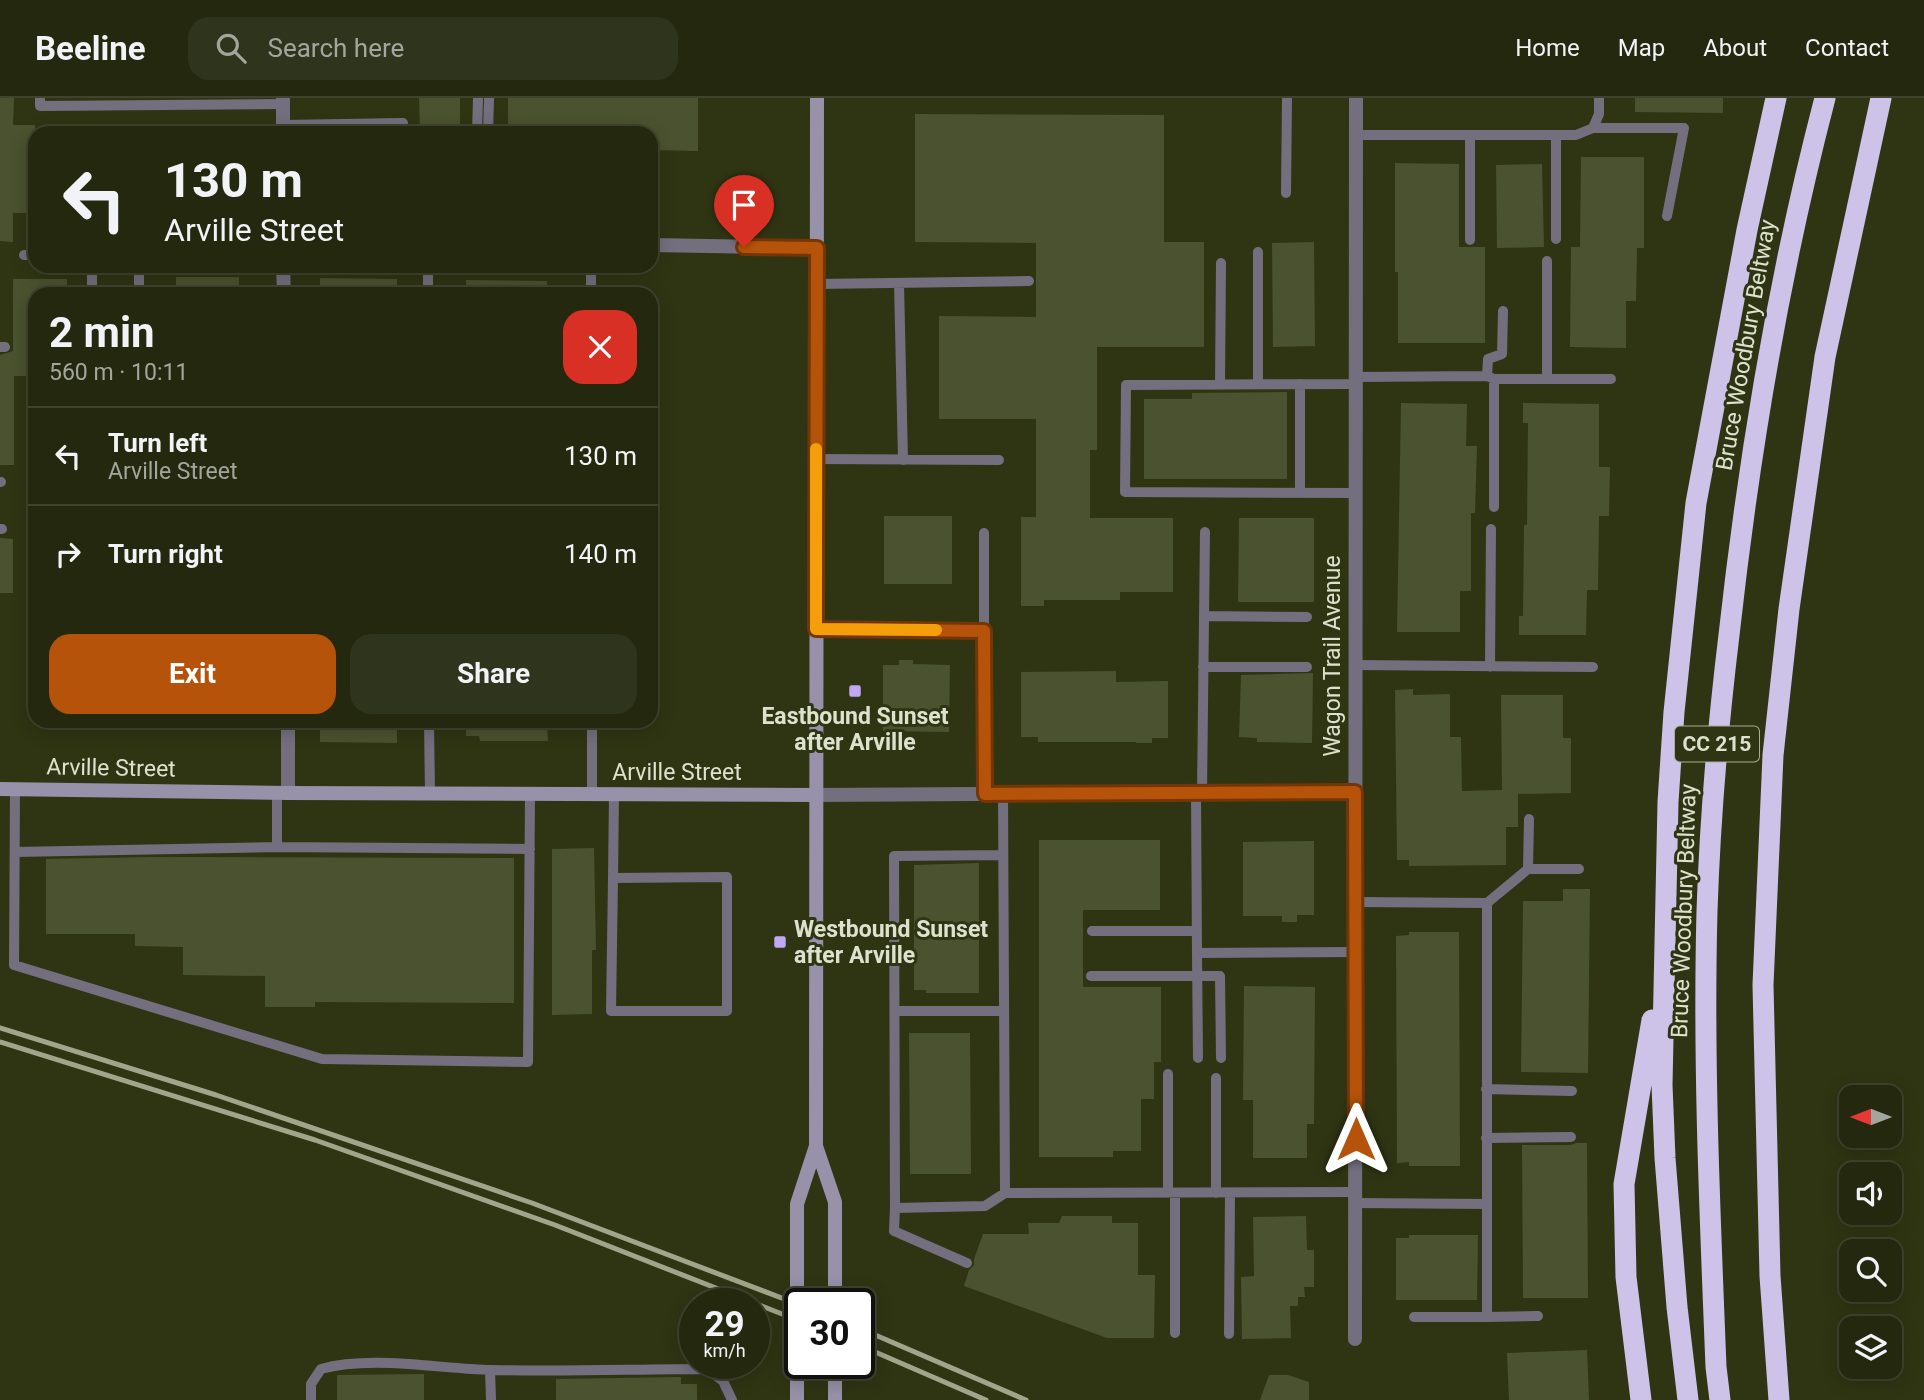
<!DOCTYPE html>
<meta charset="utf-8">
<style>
:root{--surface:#23280e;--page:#2f341c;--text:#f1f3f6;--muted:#a3a69e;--line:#40442e;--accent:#b45309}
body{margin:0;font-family:Roboto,sans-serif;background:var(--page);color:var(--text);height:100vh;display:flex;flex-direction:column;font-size:26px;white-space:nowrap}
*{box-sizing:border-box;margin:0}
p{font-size:23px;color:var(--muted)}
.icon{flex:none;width:38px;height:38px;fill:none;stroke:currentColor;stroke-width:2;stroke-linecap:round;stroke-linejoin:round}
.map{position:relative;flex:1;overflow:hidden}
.side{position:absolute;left:28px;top:189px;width:630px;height:441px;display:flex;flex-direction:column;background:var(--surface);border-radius:21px;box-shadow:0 4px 18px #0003,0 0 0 2px var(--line)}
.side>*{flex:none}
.banner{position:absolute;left:28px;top:28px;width:630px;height:147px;border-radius:21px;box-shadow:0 4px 18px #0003,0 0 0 2px var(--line);background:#23280e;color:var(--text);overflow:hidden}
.needle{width:46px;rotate:270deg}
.buttons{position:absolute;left:1839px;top:987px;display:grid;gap:14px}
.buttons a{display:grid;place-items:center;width:63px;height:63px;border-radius:14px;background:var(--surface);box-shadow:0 4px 18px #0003,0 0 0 2px var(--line);font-size:35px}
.speed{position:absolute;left:679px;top:1190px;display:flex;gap:14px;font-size:35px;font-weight:700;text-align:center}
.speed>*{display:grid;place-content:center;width:91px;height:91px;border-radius:50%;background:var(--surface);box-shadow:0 4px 18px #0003,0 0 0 2px var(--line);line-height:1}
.speed small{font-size:18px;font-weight:400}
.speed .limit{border:4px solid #111;border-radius:10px;background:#fff;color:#111}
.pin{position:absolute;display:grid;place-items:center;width:60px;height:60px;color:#fff;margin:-72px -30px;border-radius:50% 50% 50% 0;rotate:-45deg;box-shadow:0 0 7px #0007}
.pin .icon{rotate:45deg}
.me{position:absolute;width:77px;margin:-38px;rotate:0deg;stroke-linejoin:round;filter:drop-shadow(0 0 5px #0008)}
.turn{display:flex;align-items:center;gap:24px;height:147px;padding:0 21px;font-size:32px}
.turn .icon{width:91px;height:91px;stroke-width:2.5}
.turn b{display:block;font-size:49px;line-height:60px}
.round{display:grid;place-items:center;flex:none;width:74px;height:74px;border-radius:21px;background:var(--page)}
.overview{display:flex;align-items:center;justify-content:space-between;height:119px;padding:0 21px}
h1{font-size:42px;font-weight:700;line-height:52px}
.primary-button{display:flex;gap:14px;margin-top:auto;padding:14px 21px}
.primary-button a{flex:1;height:80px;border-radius:21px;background:var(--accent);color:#fff;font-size:28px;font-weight:700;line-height:80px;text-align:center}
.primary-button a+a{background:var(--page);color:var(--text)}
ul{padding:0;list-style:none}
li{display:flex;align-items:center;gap:21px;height:98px;padding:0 21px;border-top:2px solid var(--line)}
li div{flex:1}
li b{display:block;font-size:26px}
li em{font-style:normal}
header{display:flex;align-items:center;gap:42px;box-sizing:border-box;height:98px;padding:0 35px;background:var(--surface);border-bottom:2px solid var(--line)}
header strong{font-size:33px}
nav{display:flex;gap:38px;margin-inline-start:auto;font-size:24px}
.search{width:490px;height:63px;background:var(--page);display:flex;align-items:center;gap:18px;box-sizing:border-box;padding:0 24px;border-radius:21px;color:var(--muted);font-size:26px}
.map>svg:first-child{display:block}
.building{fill:#4b522f}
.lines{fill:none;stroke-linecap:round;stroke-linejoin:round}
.lane{stroke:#736f7e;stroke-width:10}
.street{stroke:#736f7e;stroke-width:14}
.secondary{stroke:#9791a9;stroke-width:14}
.highway{stroke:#cdc2e8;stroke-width:21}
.rail{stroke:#a0a58c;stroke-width:5}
.route-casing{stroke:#753606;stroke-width:18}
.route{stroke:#b45309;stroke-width:12}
.slow{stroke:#f59e0b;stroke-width:12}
.poi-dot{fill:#c0a8f4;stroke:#2f3513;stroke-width:2.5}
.labels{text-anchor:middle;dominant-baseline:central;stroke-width:6;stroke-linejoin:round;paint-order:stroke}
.shield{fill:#2f3513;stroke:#a9ae96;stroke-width:2}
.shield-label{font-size:21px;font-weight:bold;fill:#dde2ce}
.street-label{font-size:23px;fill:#dde2ce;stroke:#2f3513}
.poi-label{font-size:23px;font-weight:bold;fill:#dde2ce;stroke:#2f3513}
</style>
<header>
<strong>Beeline</strong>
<div class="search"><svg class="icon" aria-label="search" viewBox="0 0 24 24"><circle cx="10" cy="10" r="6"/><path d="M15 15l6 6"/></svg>Search here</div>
<nav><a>Home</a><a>Map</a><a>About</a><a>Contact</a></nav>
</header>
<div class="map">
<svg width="1924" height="1302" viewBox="0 0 1924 1302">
<rect width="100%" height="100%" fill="#2f3513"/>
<path class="building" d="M0,0H14L13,27H35V115H13V144L0,143Z
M419,0H460V35H420Z
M508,0H698V53L651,52V35H508Z
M1635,0H1723V15L1635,14Z
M915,16L1164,17V144H1204V249H1097V352H1090V420H1173V494H1120V502H1044V508H1021V419H1036V321H939V218L1036,219V145L915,144Z
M1581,59H1644V150H1637L1636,203H1626V250L1570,249L1571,149H1580Z
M1395,65L1459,66V149H1485V245H1398V174H1395Z
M1542,66L1544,149L1497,150L1496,67Z
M1314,144L1315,248L1273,249L1272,145Z
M176,179H239V196H176Z
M320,180L397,181V196H320Z
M13,181H67V196H35V278H14V367H0V257L13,253Z
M466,182L547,183V196H466Z
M1287,294V381H1144V301H1192V295Z
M1401,305L1467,306L1466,348H1477L1475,415H1471V493H1460V534H1397Z
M1523,305L1599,306V369H1610L1609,418H1599L1598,492H1587L1586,537H1519V518H1523L1524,427H1527L1528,325H1523Z
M884,418H952V486H884Z
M1239,420H1314V504H1238Z
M0,440L13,441V495H0Z
M899,562H913V566L950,567L949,634L883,633V567H899Z
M1116,573V584L1168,583V640H1152V645H1136V644H1038V639H1021V574Z
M1313,575L1312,645L1257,644V640L1239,639L1241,577Z
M1413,591V597L1450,596V639H1461L1462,693L1502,692L1501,597H1563V640H1571V695L1518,696V729H1506V767L1409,768V762H1397L1395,592Z
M320,623H397V645L320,644Z
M466,623H547L548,643H480L479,638H466Z
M1039,742H1160V812H1083V889H1161V964H1154V1001H1141V1053H1113V1059H1039Z
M1314,743V817H1297V824H1282V818H1243V744Z
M594,750L596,852H592V916L552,917V751Z
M152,759L514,760V905L315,904V909H265V878L183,877V849L135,848V836H46V761Z
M979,765V895H926V892H914V767Z
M1563,791H1590L1588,975L1521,974L1523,803H1563Z
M1409,834H1459L1460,1068H1409V1064L1397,1065L1396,838L1409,837Z
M1244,888L1315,889L1314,1026H1307V1060H1253V1002H1243Z
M909,935H970L971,1076H910Z
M1576,1045H1587L1588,1200H1523L1522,1047H1571Z
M1062,1118H1112V1125H1138V1177H1155L1154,1240H1107L964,1188L969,1172L974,1167V1161L983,1136H1029L1028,1125H1059Z
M1306,1118L1307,1152H1314V1189H1304L1305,1199H1298V1208H1290L1291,1240L1242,1241L1241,1179L1254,1178L1253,1119Z
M1409,1137H1478L1477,1202H1396V1140H1409Z
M1587,1252L1589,1302H1509L1507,1255Z
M424,1276V1302H337V1277Z
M1269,1277H1288L1309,1284V1302H1260Z
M681,1279V1286H697V1302H556V1281Z"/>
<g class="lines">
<path class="lane" d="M40,0V8L283,6
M283,27L403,25
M1593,30L1599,16V0
M477,35L478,0
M488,35L489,0
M1356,37H1556V141
M1556,37H1576L1593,30H1684L1667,118
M1286,95L1287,0
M1470,142V37
M1258,154V286
M24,157H35
M428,168V196
M591,168V196
M899,185L903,362
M816,186L1029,183
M92,196V168
M139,196V168
M0,249H5
M1487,278L1488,261L1502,256L1503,213
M1356,279L1487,278L1494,281H1611
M1494,281V409
M1547,281V163
M1220,286L1221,165
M816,361L999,362
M0,384H1
M1300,395V286
M1356,395L1125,394L1126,287L1356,286
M0,431H2
M1204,518L1307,519
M816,531L984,533V435
M984,533L985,697
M1355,567L1593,569
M1203,569H1307
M1490,569L1491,431
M429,623L430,696
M592,623V696
M15,691L14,867L322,961L528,964L530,696
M1196,695L1197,855L1356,854
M1202,695L1205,434
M1003,697L1005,1095L985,1108L895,1110L894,758L1003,757
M277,749V695
M15,754L277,749L530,751
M1528,771L1529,721
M613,780L611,913H727V779L613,780L614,696
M1356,804L1487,805V1106
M1487,805L1528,771H1579
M1092,833H1197
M1197,855L1198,960
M1091,878H1220L1221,960
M895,913H1004
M1168,976V1095
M1216,980V1095
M1486,991L1572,993
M1486,1040L1571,1039
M1005,1095L1356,1094
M1175,1095V1235
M1356,1105L1487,1106V1219H1414
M895,1110L894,1133L967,1165
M1487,1219L1538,1218
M1229,1236L1230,1095
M490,1272L491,1302
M311,1302V1286L321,1271C371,1257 440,1271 492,1272C564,1274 636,1271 708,1271L723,1283L732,1302"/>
<path class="street" d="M283,0V35
M651,147L817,150
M283,168L284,196
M288,623V695
M815,697L1355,694
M1355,1241L1356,0"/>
<path class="secondary" d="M0,691L288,695L815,697
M816,1048L835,1104V1206
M835,1265V1302
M797,1302V1106L816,1048L817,0"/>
<path class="highway" d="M1641,1302L1626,1179L1624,1086L1652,922
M1688,1302L1677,1209L1665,1060L1662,987L1668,704L1674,614L1696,405L1747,132L1776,0
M1720,1302L1716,1269C1710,1117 1703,965 1707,813C1710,721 1718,628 1729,537C1749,356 1779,176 1825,0
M1779,1302L1770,1178L1763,887L1773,657L1789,511L1825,259L1881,0"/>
<path class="rail" d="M0,930L216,997L532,1105L800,1207
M0,944L315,1042L555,1127L800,1223
M859,1230L1026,1302
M859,1247L986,1302"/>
</g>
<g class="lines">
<g class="route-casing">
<path id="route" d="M744,149L817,150L816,531L984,533L985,696L1355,694L1356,1041"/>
</g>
<use href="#route" class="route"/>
<path class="slow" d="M816,351V531L936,532"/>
</g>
<g class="poi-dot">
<rect x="848" y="586" width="14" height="14" rx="3.5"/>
<rect x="773" y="837" width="14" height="14" rx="3.5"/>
</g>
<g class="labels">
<rect class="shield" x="1675" y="628.5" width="84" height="35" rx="5"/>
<g class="shield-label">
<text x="1717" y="646">CC 215</text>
</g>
<g class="street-label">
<text transform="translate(1746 247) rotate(-80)">Bruce Woodbury Beltway</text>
<text transform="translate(1332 558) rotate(-90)">Wagon Trail Avenue</text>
<text transform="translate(111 670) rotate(1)">Arville Street</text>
<text x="677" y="674">Arville Street</text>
<text transform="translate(1684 813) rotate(-88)">Bruce Woodbury Beltway</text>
</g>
<g class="poi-label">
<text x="855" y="618">Eastbound Sunset<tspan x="855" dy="26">after Arville</tspan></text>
<text x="794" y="831" text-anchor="start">Westbound Sunset<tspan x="794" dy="26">after Arville</tspan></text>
</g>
</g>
</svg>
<div class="buttons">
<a><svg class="needle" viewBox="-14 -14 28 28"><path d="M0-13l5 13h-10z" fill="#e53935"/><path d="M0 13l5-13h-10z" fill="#a3a69e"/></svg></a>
<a><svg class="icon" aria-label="sound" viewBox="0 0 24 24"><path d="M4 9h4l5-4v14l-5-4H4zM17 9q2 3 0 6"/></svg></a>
<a><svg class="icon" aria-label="search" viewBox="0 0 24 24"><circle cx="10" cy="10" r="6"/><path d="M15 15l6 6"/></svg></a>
<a><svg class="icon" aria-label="layers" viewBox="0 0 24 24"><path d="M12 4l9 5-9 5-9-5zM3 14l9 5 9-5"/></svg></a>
</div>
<div class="speed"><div>29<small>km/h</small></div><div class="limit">30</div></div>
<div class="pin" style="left:744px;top:149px;background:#d93025"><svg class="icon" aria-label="arrive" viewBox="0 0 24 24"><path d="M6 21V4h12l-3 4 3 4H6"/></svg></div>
<svg class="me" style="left:1356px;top:1041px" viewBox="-20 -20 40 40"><path d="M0-17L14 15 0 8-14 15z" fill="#b45309" stroke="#fff" stroke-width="4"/></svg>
<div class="banner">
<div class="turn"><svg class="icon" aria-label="left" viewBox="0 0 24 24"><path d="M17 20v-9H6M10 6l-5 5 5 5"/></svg><div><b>130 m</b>Arville Street</div></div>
</div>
<section class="side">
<div class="overview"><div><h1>2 min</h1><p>560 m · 10:11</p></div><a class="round" style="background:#d93025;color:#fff"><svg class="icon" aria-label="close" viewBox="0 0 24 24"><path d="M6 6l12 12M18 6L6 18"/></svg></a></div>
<ul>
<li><svg class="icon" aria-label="left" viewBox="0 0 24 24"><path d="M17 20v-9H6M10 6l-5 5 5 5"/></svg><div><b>Turn left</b><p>Arville Street</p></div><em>130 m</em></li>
<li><svg class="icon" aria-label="right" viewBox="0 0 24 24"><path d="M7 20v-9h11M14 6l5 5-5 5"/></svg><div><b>Turn right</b></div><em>140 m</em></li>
</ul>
<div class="primary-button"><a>Exit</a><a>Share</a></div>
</section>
</div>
